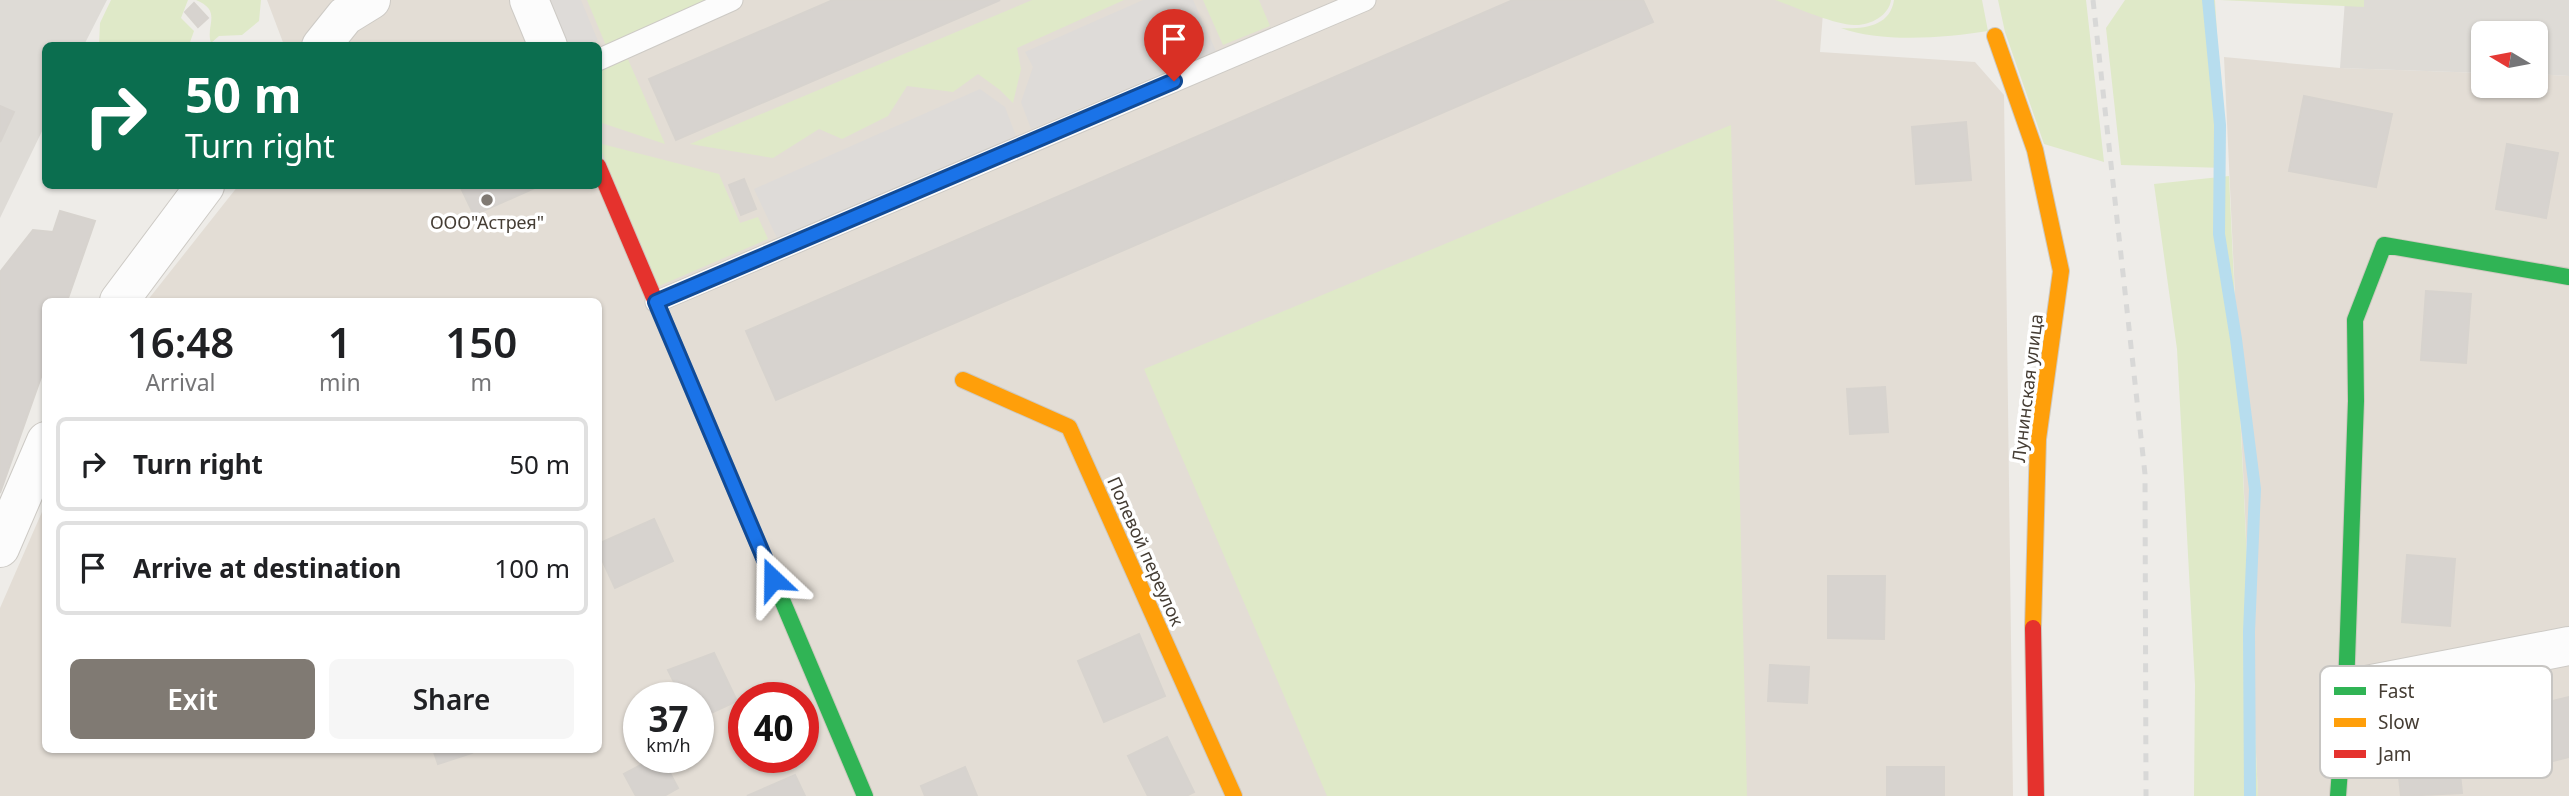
<!DOCTYPE html>
<meta charset="utf-8">
<style>
:root{--surface:#fff;--page:#f6f6f6;--text:#202124;--muted:#757577;--line:#e0e0e0;--accent:#807a73}
body{margin:0;font-family:"Noto Sans",sans-serif;background:var(--page);color:var(--text);height:100vh;display:flex;flex-direction:column;font-size:26px;white-space:nowrap}
*{box-sizing:border-box;margin:0}
p{font-size:23px;color:var(--muted)}
.icon{flex:none;width:38px;height:38px;fill:none;stroke:currentColor;stroke-width:2;stroke-linecap:round;stroke-linejoin:round}
.map{position:relative;flex:1;overflow:hidden}
.panel{position:absolute;left:42px;top:298px;width:560px;height:455px;display:flex;flex-direction:column;background:var(--surface);border-radius:10px;box-shadow:0 2px 5px #0004}
.panel>*{flex:none}
.guide{position:absolute;left:42px;top:42px;width:560px;height:147px;border-radius:10px;box-shadow:0 2px 5px #0004;background:#0b6e4f;color:#fff;overflow:hidden}
.needle{width:46px;rotate:280deg}
.buttons{position:absolute;left:2471px;top:21px;display:grid;gap:14px}
.buttons a{display:grid;place-items:center;width:77px;height:77px;border-radius:10px;background:var(--surface);box-shadow:0 2px 5px #0004;font-size:35px}
.speed{position:absolute;left:623px;top:682px;display:flex;gap:14px;font-size:35px;font-weight:700;text-align:center}
.speed>*{display:grid;place-content:center;width:91px;height:91px;border-radius:50%;background:var(--surface);box-shadow:0 2px 5px #0004;line-height:1}
.speed small{font-size:18px;font-weight:400}
.speed .limit{border:10px solid #d22;background:#fff;color:#111}
.pin{position:absolute;display:grid;place-items:center;width:60px;height:60px;color:#fff;margin:-72px -30px;border-radius:50% 50% 50% 0;rotate:-45deg;box-shadow:0 0 7px #0007}
.pin .icon{rotate:45deg}
.me{position:absolute;width:77px;margin:-38px;rotate:337deg;stroke-linejoin:round;filter:drop-shadow(0 0 5px #0008)}
.turn{display:flex;align-items:center;gap:24px;height:147px;padding:0 28px;font-size:32px}
.turn .icon{width:91px;height:91px;stroke-width:2.5}
.turn b{display:block;font-size:49px;line-height:60px}
.eta{display:flex;justify-content:space-evenly;align-items:center;height:119px;text-align:center}
.eta b{font-size:42px;font-weight:600;line-height:49px}
.cta{display:flex;gap:14px;margin-top:auto;padding:14px 28px}
.cta a{flex:1;height:80px;border-radius:10px;background:var(--accent);color:#fff;font-size:28px;font-weight:600;line-height:80px;text-align:center}
.cta a+a{background:var(--page);color:var(--text)}
ul{padding:0;list-style:none}
li{display:flex;align-items:center;gap:21px;height:94px;margin:0 14px 10px;padding:0 14px;border:4px solid var(--line);border-radius:10px}
li div{flex:1}
li b{display:block;font-size:26px}
li em{font-style:normal}
.map>svg:first-child{display:block}
.residential{fill:#e3ddd5;fill-rule:evenodd}
.industrial{fill:#dedbd6}
.green{fill:#dfe9c8}
.parking{fill:#dedbd8}
.lines{fill:none;stroke-linecap:round;stroke-linejoin:round}
.stream{stroke:#b7ddee;stroke-width:12}
.building{fill:#d7d3cf;stroke:#d7d3ce;stroke-width:2}
.lane-casing{stroke:#cdcac5;stroke-width:23}
.street-casing{stroke:#cdcac5;stroke-width:40}
.fast-casing{stroke:#cec9bf;stroke-width:18}
.slow-casing{stroke:#cec9bf;stroke-width:18}
.jam-casing{stroke:#cec9bf;stroke-width:18}
.lane{stroke:#fcfcfc;stroke-width:21}
.street{stroke:#fcfcfc;stroke-width:38}
.fast{stroke:#30b455;stroke-width:16}
.slow{stroke:#ff9f0a;stroke-width:16}
.jam{stroke:#e5322d;stroke-width:16}
.rail{stroke:#d8d8d7;stroke-width:5;stroke-dasharray:9 9;stroke-linecap:butt}
.route-casing{stroke:#114b97;stroke-width:18}
.route{stroke:#1a73e8;stroke-width:12}
.poi-dot{fill:#807a73;stroke:#fff;stroke-width:2.5}
.labels{text-anchor:middle;dominant-baseline:central;stroke-width:7;stroke-linejoin:round;paint-order:stroke}
.poi-label{font-size:18px;fill:#453d34;stroke:#fff}
.street-label{font-size:18px;fill:#453d34;stroke:#fff}
.key{fill:#fff;stroke:#c7c5c2;stroke-width:2}
.key-label{font-size:19px;fill:#453d34}
</style>
<div class="map">
<svg width="2569" height="796" viewBox="0 0 2569 796">
<rect width="100%" height="100%" fill="#eeece8"/>
<path class="residential" d="M267,0H1824L1820,52L1975,62L2004,95L2013,796H0V608L45,505L46,749H598V301H147L238,186H598V46L284,45ZM639,698H698V758H639ZM744,698H803V758H744Z
M2224,57L2340,68L2483,73V86H2536V74L2569,76V796H2258Z"/>
<path class="industrial" d="M0,0H107L84,45L46,46L45,125L0,218Z
M2345,0H2569V76L2536,74V33H2483V73L2340,68Z"/>
<path class="green" d="M111,0H188L181,18L194,31L189,45H99L100,23Z
M196,0H261L259,21L242,35L219,36L211,43C205,26 223,11 196,0Z
M587,0H716L607,48Z
M1032,0H1124L1017,48L1021,69L1013,103L1000,90L978,74L953,92L907,86L888,116L842,139L819,129L773,158L690,144Z
M1203,0H1259L1270,26L1223,45Z
M1775,0H1891C1889,16 1869,26 1854,25C1835,25 1795,7 1775,0Z
M1894,0H1982L1988,31C1946,38 1880,43 1841,28C1863,29 1890,27 1894,0Z
M1998,0H2086L2104,162L2044,144L2005,32Z
M2125,0H2215L2225,168L2121,165L2106,28Z
M2220,0H2364V7Z
M627,57L665,144L599,122V69Z
M1731,125L1747,796H1327L1144,369Z
M598,143L719,174L740,223L758,217L768,239L659,286Z
M2229,176L2258,796H2194L2195,685L2177,349L2154,184Z"/>
<path class="parking" d="M540,0H581L598,41L587,45H559Z
M1143,0H1193L1216,51L1031,129L1021,102L1033,67L1025,52Z
M980,89L1005,107L1016,136L777,238L754,189Z"/>
<g class="lines">
<path class="stream" d="M2208,0L2220,125L2219,234L2236,339L2255,489L2249,632L2250,796"/>
</g>
<path class="building" d="M833,0H1000L676,140L649,79Z
M1513,0H1643L1653,22L776,400L746,331Z
M194,3L208,18L198,27L185,12Z
M2304,96L2392,114L2376,187L2289,171Z
M0,106L14,112L0,142Z
M1966,122L1971,180L1916,184L1912,127Z
M2507,144L2558,153L2546,218L2496,209Z
M744,179L756,209L741,215L729,185Z
M460,186H539L474,215Z
M60,211L95,221L67,301H46V363L0,493V272L33,230L53,232Z
M2426,291L2471,294L2466,363L2421,360Z
M1885,387L1888,432L1850,434L1847,389Z
M654,519L673,561L615,588L598,551V544Z
M2407,555L2455,559L2450,626L2402,622Z
M1828,576H1885L1884,639L1828,638Z
M1139,634L1165,696L1104,722L1078,661Z
M714,653L737,701L698,719V698H682L668,670Z
M1770,665L1809,667L1807,703L1768,701Z
M2569,697V757L2541,764L2528,707Z
M2456,734L2462,793L2401,796L2395,740Z
M1167,737L1194,792L1186,796H1148L1128,756Z
M433,749H470L472,753L438,764Z
M654,758H662L678,788L664,796H636L624,774Z
M965,767L977,796H925L921,786Z
M1887,767H1944V796H1887Z
M795,775L805,796H747Z"/>
<g class="lines">
<g class="lane-casing">
<path id="lane" d="M598,60L732,0
M656,302L1365,0"/>
</g>
<g class="street-casing">
<path id="street" d="M529,0L548,46
M321,46L345,16L371,0
M119,301L205,186
M0,548L46,441
M2346,689L2569,646"/>
</g>
<g class="fast-casing">
<path id="fast" d="M697,399L865,796
M2338,796L2346,689L2356,401L2355,320L2384,245L2569,277"/>
</g>
<g class="slow-casing">
<path id="slow" d="M1995,36L2035,150L2061,271L2038,439L2033,628
M963,380L1069,427L1234,796"/>
</g>
<g class="jam-casing">
<path id="jam" d="M598,166L697,399
M2033,628L2036,796"/>
</g>
<use href="#lane" class="lane"/>
<use href="#street" class="street"/>
<use href="#fast" class="fast"/>
<use href="#slow" class="slow"/>
<use href="#jam" class="jam"/>
<path class="rail" d="M2093,0L2145,474L2146,796"/>
</g>
<g class="lines">
<g class="route-casing">
<path id="route" d="M773,579L656,302L1174,81"/>
</g>
<use href="#route" class="route"/>
</g>
<circle class="poi-dot" cx="487" cy="200" r="7"/>
<g class="labels">
<g class="poi-label">
<text x="487" y="222">ООО"Астрея"</text>
</g>
<g class="street-label">
<text transform="translate(2027 388) rotate(-83)">Лунинская улица</text>
<text transform="translate(1146 551) rotate(66)">Полевой переулок</text>
</g>
</g>
<rect x="2320" y="666" width="232" height="112" rx="10" class="key"/>
<rect x="2334" y="687" width="32" height="8" fill="#30b455"/>
<rect x="2334" y="718" width="32" height="9" fill="#ff9f0a"/>
<rect x="2334" y="750" width="32" height="8" fill="#e5322d"/>
<g class="key-label">
<text x="2378" y="698">Fast</text>
<text x="2378" y="729">Slow</text>
<text x="2378" y="761">Jam</text>
</g>
</svg>
<div class="buttons">
<a><svg class="needle" viewBox="-14 -14 28 28"><path d="M0-13l5 13h-10z" fill="#e53935"/><path d="M0 13l5-13h-10z" fill="#757577"/></svg></a>
</div>
<div class="speed"><div>37<small>km/h</small></div><div class="limit">40</div></div>
<div class="pin" style="left:1174px;top:81px;background:#d93025"><svg class="icon" aria-label="arrive" viewBox="0 0 24 24"><path d="M6 21V4h12l-3 4 3 4H6"/></svg></div>
<svg class="me" style="left:773px;top:579px" viewBox="-20 -20 40 40"><path d="M0-17L14 15 0 8-14 15z" fill="#1a73e8" stroke="#fff" stroke-width="4"/></svg>
<div class="guide">
<div class="turn"><svg class="icon" aria-label="right" viewBox="0 0 24 24"><path d="M7 20v-9h11M14 6l5 5-5 5"/></svg><div><b>50 m</b>Turn right</div></div>
</div>
<section class="panel">
<div class="eta">
<div><b>16:48</b><p>Arrival</p></div>
<div><b>1</b><p>min</p></div>
<div><b>150</b><p>m</p></div>
</div>
<ul>
<li><svg class="icon" aria-label="right" viewBox="0 0 24 24"><path d="M7 20v-9h11M14 6l5 5-5 5"/></svg><div><b>Turn right</b></div><em>50 m</em></li>
<li><svg class="icon" aria-label="arrive" viewBox="0 0 24 24"><path d="M6 21V4h12l-3 4 3 4H6"/></svg><div><b>Arrive at destination</b></div><em>100 m</em></li>
</ul>
<div class="cta"><a>Exit</a><a>Share</a></div>
</section>
</div>
